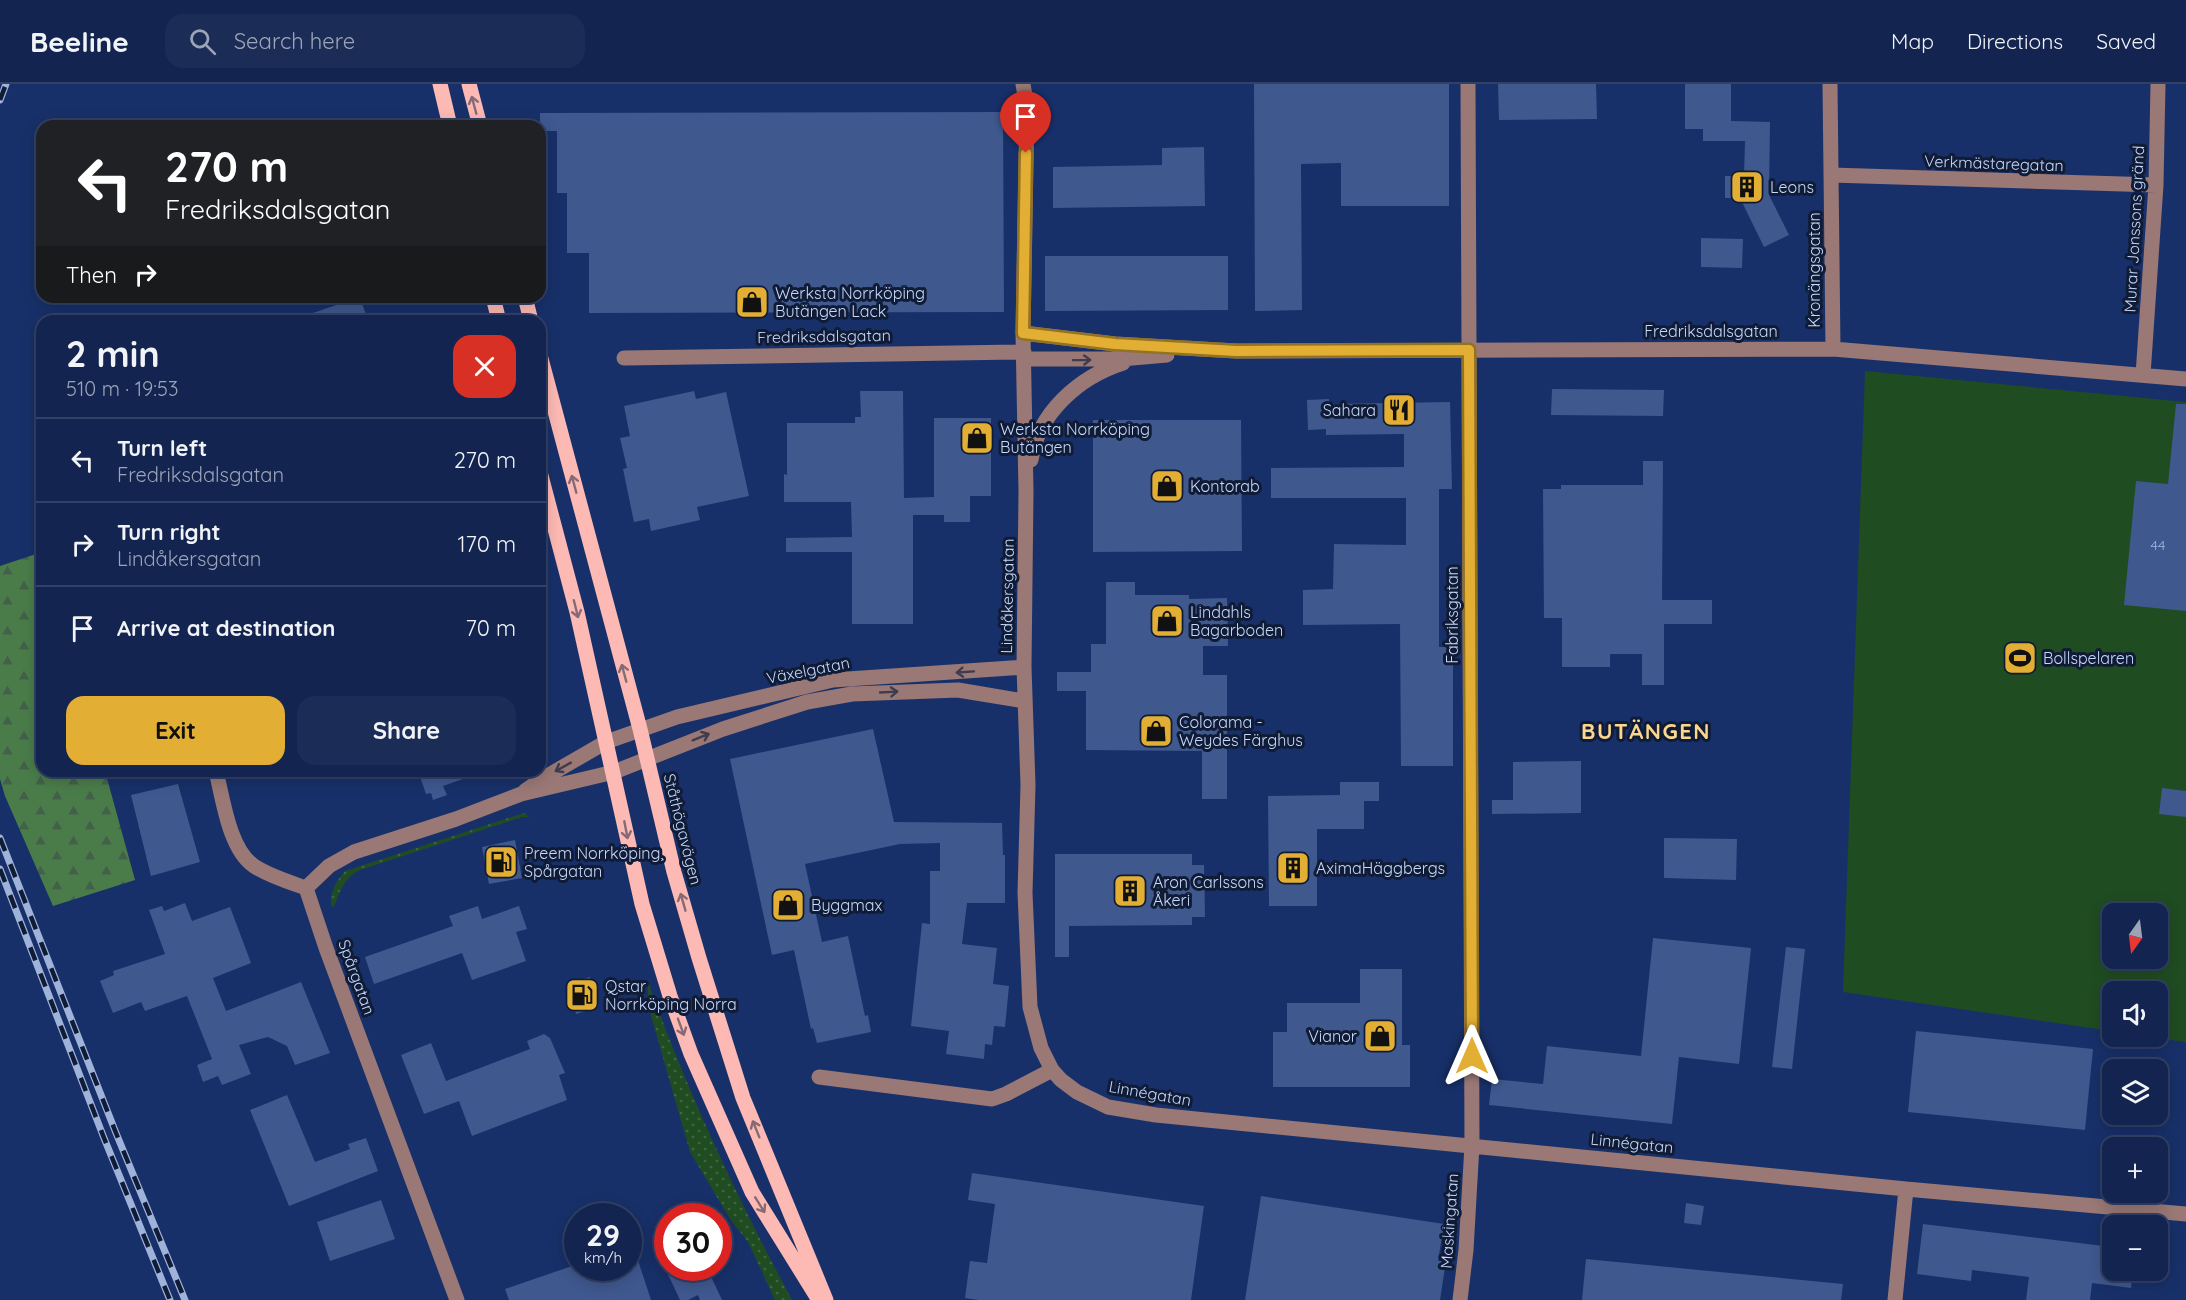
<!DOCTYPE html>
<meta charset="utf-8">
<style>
:root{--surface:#12244f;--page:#1b2c56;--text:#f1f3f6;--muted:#9ca4b7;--line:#314166;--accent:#e2af34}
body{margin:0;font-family:Quicksand,sans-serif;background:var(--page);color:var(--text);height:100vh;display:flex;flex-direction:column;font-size:22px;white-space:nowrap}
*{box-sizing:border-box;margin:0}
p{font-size:20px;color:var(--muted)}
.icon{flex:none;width:33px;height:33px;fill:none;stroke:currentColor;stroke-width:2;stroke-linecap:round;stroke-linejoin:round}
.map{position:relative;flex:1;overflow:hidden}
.details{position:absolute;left:36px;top:231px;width:510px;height:462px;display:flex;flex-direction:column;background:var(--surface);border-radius:18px;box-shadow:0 3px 15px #0003,0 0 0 2px var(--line)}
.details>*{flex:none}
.banner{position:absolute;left:36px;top:36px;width:510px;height:183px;border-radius:18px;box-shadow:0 3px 15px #0003,0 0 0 2px var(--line);background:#202124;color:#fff;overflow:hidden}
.needle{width:39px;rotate:194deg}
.buttons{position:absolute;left:2102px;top:819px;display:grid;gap:12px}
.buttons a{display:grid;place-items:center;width:66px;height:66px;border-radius:12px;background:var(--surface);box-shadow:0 3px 15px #0003,0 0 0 2px var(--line);font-size:30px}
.speed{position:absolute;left:564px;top:1119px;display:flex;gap:12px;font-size:30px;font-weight:700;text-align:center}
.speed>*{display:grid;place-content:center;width:78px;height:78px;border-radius:50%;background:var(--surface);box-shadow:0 3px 15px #0003,0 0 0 2px var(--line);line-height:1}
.speed small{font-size:15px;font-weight:400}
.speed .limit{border:9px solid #d22;background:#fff;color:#111}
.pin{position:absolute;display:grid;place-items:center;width:51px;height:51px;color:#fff;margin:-62px -26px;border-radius:50% 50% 50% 0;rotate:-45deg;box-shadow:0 0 6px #0007}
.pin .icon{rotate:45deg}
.me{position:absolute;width:66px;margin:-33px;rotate:0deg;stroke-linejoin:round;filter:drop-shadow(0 0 4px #0008)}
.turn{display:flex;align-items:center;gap:21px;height:126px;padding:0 30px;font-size:27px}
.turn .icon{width:78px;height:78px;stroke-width:2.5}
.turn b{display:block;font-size:42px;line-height:51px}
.then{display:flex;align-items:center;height:57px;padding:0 30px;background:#0003;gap:12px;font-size:22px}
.round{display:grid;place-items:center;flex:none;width:63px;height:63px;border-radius:18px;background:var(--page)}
.head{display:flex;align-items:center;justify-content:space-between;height:102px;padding:0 30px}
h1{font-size:36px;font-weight:800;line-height:45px}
.button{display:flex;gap:12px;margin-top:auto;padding:12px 30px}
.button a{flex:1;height:69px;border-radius:18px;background:var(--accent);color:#111;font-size:24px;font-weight:800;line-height:69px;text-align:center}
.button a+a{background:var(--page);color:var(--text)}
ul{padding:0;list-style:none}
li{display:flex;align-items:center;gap:18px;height:84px;padding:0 30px;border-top:2px solid var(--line)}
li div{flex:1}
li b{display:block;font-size:22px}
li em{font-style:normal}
header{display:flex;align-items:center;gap:36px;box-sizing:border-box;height:84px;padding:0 30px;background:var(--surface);border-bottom:2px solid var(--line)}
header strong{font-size:28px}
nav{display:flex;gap:33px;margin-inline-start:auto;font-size:21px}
.search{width:420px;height:54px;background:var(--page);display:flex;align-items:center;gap:15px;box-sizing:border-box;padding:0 21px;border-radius:18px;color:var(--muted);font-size:22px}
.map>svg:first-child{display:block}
.grass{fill:url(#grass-dots)}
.forest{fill:url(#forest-firs)}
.pitch{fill:#204c22;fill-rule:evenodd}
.building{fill:#3f588e}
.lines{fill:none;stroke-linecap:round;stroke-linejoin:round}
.minor{stroke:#997875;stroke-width:15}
.major{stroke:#fdb9b4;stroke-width:15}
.rail-casing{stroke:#9fb3da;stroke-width:7}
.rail{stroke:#101b35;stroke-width:4.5;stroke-dasharray:14;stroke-linecap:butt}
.oneway{stroke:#866a74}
.oneway2{stroke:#403c4b}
.route-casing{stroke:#937222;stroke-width:15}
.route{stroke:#e2af34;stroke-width:10}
.labels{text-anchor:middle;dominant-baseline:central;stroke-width:6;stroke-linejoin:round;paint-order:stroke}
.number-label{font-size:14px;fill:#a4b8e0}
.street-label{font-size:16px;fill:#c6d8fb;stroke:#101b35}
.poi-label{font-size:16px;fill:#c6d8fb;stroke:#101b35;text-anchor:start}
.district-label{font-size:22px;font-weight:bold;letter-spacing:1.5px;fill:#fbd78d;stroke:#101b35}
</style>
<header>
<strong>Beeline</strong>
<div class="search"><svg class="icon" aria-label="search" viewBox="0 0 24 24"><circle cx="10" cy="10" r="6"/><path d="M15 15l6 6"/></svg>Search here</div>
<nav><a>Map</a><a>Directions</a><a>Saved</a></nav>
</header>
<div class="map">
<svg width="2186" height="1216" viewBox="0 0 2186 1216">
<defs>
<pattern id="grass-dots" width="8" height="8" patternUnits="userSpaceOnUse" patternTransform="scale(1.5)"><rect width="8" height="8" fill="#204c22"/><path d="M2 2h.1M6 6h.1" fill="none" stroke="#3f6543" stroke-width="1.8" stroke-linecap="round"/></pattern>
<pattern id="forest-firs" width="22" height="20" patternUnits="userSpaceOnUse" patternTransform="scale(1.5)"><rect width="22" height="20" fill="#4a7c4a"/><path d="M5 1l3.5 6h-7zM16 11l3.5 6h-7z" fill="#43614a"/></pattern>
</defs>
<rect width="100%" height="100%" fill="#183069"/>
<path class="grass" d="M524,729L529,733H522L360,786C344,794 340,807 334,823L331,822C330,808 336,797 345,787Z
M648,898C687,1007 737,1114 792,1216H775L748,1158L730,1135L690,1068L648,921Z"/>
<path class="forest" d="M42,468V687H105L135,796L53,822L5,712L0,695V482Z"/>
<path class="pitch" d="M1865,287L2186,318V958L2149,953L2157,952V908H2112V947L1843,908ZM2112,830H2157V874H2112Z"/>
<path class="building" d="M1254,0H1449V122H1341V79L1301,80L1302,226L1255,227Z
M1498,0H1596L1597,35L1499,36Z
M1685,0H1731V37L1770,38L1769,111L1789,151L1764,163L1740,114H1725V92H1744L1745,57H1703V45H1685Z
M1003,28L1004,228L589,229V169H567V109H557V47H540V29Z
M1204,63L1205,122L1053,124V83L1162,81V64Z
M1701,154L1743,155L1742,184L1701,183Z
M1045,172H1228V226L1045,227Z
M360,213L368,237H296L295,235Z
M1552,305L1664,306L1663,332L1551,331Z
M694,307L696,315L726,308L749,412L697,423L700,436L651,447L649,435L634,438L623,385L627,384L620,354L630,352L624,322Z
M860,307H903L904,414L934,413V334H991V412H970V438H944V431H913V540H852V468H786V454L852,453L851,418H784V390L787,391V339H855V333H861Z
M1329,315V320L1450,318L1452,405H1439V563H1453V682H1401L1400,540L1303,541V506L1333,505L1334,460L1406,461V414H1271V384L1404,383V350L1326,351V345L1308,346L1307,316Z
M2176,320H2186V527L2124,521L2136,397L2168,400Z
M1093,336H1241L1242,467L1093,468Z
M1643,377H1663L1662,516H1712V540H1664V601H1642V570H1610V583H1562V534H1544L1543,405H1561V401H1643Z
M1106,498H1135V511H1189V515L1227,514L1228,562H1203V591H1227V715H1202V667L1086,666V607H1057V588H1091V560H1106Z
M873,645L894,738L1002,739L1003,771H1005V819H967L962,860L997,864L993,900L1009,902L1005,943L994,942L992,961L985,960L984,975L946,970L949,947L911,942L922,839L930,840V787H940V759L900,760L805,780L822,858L848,852L865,932L868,931L871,948L817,959L813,944L811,945L794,866L772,871L730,675Z
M1581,677V729L1492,730V716H1513V678Z
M418,687H479L480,689L443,702L447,711L433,716L431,709L426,710Z
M1340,698H1379V717H1364V745H1317V822H1269L1268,712L1340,711Z
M178,700L200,778L151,792L131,711Z
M2162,704L2186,707V733L2159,730Z
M1664,754L1737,755L1736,796L1664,794Z
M515,756L522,794L489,800L482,763Z
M1055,770H1192V781H1204L1205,833H1192V841L1069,842V873H1055Z
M185,819L192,837L230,823L251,879L213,894L226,927L301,898L330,969L295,981L287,962L268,953L239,961L251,990L222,1001L218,992L203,998L197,981L212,975L187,912L145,927L141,918L113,929L100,897L114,891L113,887L165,870L149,826L162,822L164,827Z
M478,822L482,835L519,822L527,845L516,848L526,877L472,896L462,869L374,900L365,873L453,842L449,832Z
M1653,854L1751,864L1739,980L1679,973L1672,1040L1489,1021L1492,995L1543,1000L1547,962L1641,972Z
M1786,863L1805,865L1792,985L1772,983Z
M1360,885H1402V961H1410V1003H1273V948H1287V919H1360Z
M590,893L598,923L576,930L567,899Z
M1916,947L2093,965L2085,1046L1908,1028Z
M544,950L550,954L565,989L559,991L567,1016L472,1052L459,1017L424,1030L401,971L431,959L446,997L530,965L527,957Z
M287,1011L315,1078L350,1065L348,1060L366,1054L378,1087L289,1122L250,1026Z
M972,1089L1204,1122L1191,1216H979L965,1214L970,1177L987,1179L995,1120L968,1116Z
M1261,1112L1444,1140L1438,1177H1446L1440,1216H1245Z
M381,1116L395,1155L330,1177L317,1138Z
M1686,1119L1704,1122L1701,1141L1684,1139Z
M1923,1140L2112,1163V1186H2133L2131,1204L2092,1199L2090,1216H2026L2029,1193L1972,1186L1971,1197L1917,1190Z
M631,1155L651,1216H509L505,1205L578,1180V1184H628V1156Z
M1586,1175L1843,1200L1841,1216H1582Z
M665,1184H707L722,1216H700L698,1211L688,1216H680Z"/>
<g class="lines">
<path class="minor" d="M1023,0L1027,24L1023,249L1026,408L1024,583L1028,701L1025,809L1030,923L1041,964L1052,986L1061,996L1077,1008L1108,1023L1156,1031L1906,1105L2186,1130
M1830,0L1833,265
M1831,91L2156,101
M1023,249L1115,260L1236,267L1833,265L2186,295
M624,274L1024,268
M1024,275H1121L1167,271
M2143,291L2156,101L2158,0
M1031,376C1038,329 1079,293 1123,279
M216,687C223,715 229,765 254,782C269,792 289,798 306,804
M525,707L542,695L606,658L677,633L833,596L1024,583
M819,993L992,1015L1006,1010L1052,986
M457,1216L326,864L306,804L329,782L354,768L456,735L521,710L614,688L723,645L807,618L852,610L958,606L1024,617
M1460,1216L1466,1166L1472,1061L1468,0
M1895,1216L1906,1105"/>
<path class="major" d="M440,0L450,42
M469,0L480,42
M493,213L499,237
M525,213L531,237
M540,271L640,645L674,788L699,874L743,1014L826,1216
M540,388L577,528L642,820L670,912L691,970L752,1108L817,1213"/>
<g class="rail-casing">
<path id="rail" d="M0,16L6,0
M0,754L116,1049L185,1216
M0,785L104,1054L170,1216"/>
</g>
<use href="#rail" class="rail"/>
</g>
<defs><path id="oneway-shaft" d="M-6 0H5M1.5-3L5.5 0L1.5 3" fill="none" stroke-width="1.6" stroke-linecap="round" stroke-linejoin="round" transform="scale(1.5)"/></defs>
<g class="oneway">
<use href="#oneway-shaft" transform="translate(474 21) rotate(-105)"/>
<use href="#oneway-shaft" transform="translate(574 400) rotate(-105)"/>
<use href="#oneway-shaft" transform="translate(576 525) rotate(76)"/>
<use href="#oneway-shaft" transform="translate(624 589) rotate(-105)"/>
<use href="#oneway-shaft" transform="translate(626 746) rotate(79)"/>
<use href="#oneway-shaft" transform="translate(683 818) rotate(-106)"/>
<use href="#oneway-shaft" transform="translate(681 943) rotate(70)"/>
<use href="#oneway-shaft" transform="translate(756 1045) rotate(-112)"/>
<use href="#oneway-shaft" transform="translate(760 1121) rotate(58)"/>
</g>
<g class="oneway2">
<use href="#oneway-shaft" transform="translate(1082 276) rotate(-1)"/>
<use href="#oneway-shaft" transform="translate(965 588) rotate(176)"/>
<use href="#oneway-shaft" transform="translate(889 608) rotate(-3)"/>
<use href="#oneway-shaft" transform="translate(701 653) rotate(-22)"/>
<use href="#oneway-shaft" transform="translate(563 683) rotate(151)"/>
</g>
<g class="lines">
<g class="route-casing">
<path id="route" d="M1026,69L1023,249L1115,260L1236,267L1469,266L1472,972"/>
</g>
<use href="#route" class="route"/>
</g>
<defs>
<g id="building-square" transform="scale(1.725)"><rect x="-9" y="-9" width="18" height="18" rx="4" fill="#e2af34" stroke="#101b35"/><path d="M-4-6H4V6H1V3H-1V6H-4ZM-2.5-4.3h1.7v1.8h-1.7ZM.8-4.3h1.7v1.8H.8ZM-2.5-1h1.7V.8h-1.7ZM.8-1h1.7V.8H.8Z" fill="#111"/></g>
<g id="shop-square" transform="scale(1.725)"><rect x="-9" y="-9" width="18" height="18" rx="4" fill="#e2af34" stroke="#101b35"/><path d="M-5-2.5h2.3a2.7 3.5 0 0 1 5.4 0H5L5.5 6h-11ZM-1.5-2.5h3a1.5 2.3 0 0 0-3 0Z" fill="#111"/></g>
<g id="restaurant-square" transform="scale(1.725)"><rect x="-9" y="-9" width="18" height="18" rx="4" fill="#e2af34" stroke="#101b35"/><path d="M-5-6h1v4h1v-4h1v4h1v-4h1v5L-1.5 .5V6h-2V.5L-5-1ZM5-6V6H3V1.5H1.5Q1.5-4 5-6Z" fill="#111"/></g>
<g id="stadium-square" transform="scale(1.725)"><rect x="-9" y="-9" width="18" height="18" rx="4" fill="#e2af34" stroke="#101b35"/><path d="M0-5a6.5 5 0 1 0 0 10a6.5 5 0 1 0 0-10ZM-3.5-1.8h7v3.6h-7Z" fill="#111"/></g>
<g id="fuel-square" transform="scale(1.725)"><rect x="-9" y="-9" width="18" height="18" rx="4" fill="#e2af34" stroke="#101b35"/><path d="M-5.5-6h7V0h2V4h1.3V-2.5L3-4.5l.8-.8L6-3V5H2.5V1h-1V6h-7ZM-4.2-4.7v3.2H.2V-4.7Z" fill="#111"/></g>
</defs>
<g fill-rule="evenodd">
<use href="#building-square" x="1747" y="103"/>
<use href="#shop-square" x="752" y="218"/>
<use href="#restaurant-square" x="1399" y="326"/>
<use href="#shop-square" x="977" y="354"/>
<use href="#shop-square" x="1167" y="402"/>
<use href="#shop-square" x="1167" y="537"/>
<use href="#stadium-square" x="2020" y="574"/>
<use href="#shop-square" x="1156" y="647"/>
<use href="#fuel-square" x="501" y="778"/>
<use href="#building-square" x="1293" y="784"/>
<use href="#building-square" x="1130" y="807"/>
<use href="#shop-square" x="788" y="821"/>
<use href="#fuel-square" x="582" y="911"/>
<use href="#shop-square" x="1380" y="952"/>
</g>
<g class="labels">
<g class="number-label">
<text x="2158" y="461">44</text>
</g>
<g class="street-label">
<text transform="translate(1994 79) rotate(2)">Verkmästaregatan</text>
<text transform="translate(2134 145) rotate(-87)">Murar Jonssons gränd</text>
<text transform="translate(1814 186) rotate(-90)">Kronängsgatan</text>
<text x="1711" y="247">Fredriksdalsgatan</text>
<text transform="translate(824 252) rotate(-1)">Fredriksdalsgatan</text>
<text transform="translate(1007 512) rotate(-89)">Lindåkersgatan</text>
<text transform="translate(1452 531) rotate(-90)">Fabriksgatan</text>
<text transform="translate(808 586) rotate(-11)">Växelgatan</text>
<text transform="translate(683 745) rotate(76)">Ståthögavägen</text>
<text transform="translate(357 893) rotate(70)">Spårgatan</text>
<text transform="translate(1150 1009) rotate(10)">Linnégatan</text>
<text transform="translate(1632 1059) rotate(6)">Linnégatan</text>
<text transform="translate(1449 1137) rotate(-86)">Maskingatan</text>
</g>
<g class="poi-label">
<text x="1770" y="103">Leons</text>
<text x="775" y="209">Werksta Norrköping<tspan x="775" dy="18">Butängen Lack</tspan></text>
<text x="1376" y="326" text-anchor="end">Sahara</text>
<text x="1000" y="345">Werksta Norrköping<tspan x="1000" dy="18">Butängen</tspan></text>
<text x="1190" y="402">Kontorab</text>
<text x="1190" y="528">Lindahls<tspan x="1190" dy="18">Bagarboden</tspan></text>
<text x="2043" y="574">Bollspelaren</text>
<text x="1179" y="638">Colorama -<tspan x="1179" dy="18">Weydes Färghus</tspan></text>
<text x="524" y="769">Preem Norrköping,<tspan x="524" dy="18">Spårgatan</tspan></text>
<text x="1316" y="784">AximaHäggbergs</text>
<text x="1153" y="798">Aron Carlssons<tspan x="1153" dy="18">Åkeri</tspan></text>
<text x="811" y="821">Byggmax</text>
<text x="605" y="902">Qstar<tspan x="605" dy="18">Norrköping Norra</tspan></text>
<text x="1357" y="952" text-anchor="end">Vianor</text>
</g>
<g class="district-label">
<text x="1646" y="647">BUTÄNGEN</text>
</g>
</g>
</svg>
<div class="buttons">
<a><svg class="needle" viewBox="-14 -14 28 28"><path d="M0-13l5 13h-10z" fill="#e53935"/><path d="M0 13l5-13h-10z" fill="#9ca4b7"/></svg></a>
<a><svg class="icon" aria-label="sound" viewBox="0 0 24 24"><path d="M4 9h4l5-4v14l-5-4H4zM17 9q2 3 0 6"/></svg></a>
<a><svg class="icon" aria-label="layers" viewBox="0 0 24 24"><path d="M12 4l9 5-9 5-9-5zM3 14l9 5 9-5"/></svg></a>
<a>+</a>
<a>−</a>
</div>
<div class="speed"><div>29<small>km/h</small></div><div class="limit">30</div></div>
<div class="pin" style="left:1026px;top:69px;background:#d93025"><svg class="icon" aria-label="arrive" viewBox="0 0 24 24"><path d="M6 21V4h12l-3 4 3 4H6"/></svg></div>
<svg class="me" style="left:1472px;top:972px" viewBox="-20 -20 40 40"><path d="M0-17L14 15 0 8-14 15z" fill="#e2af34" stroke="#fff" stroke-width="4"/></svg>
<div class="banner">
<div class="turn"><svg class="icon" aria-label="left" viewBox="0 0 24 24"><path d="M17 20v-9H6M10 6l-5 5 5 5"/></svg><div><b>270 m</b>Fredriksdalsgatan</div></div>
<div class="then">Then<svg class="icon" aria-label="right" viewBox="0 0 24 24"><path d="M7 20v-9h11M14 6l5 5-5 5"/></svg></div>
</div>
<section class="details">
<div class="head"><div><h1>2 min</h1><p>510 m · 19:53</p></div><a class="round" style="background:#d93025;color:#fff"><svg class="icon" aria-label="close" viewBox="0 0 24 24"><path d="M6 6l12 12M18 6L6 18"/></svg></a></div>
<ul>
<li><svg class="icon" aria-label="left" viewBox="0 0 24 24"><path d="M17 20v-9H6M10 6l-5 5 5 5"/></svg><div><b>Turn left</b><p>Fredriksdalsgatan</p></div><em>270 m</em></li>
<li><svg class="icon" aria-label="right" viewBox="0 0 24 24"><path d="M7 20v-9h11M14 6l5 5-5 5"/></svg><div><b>Turn right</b><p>Lindåkersgatan</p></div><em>170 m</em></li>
<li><svg class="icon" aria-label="arrive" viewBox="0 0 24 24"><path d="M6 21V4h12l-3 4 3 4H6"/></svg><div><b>Arrive at destination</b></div><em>70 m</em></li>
</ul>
<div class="button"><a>Exit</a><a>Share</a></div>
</section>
</div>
